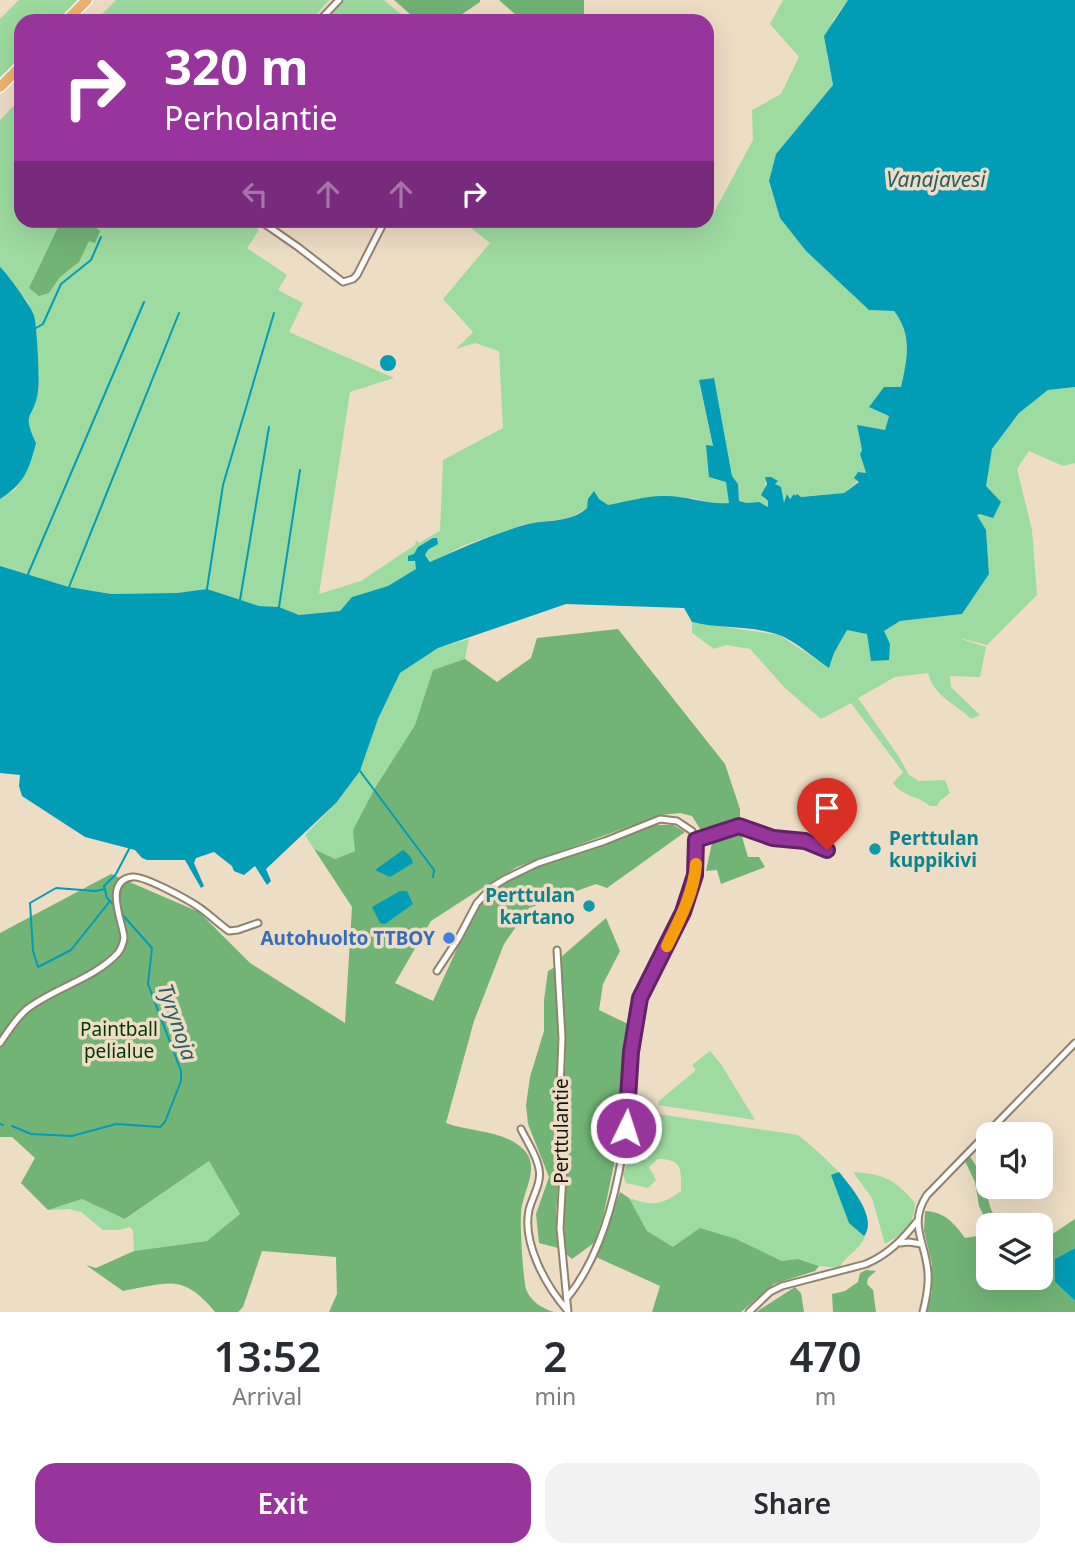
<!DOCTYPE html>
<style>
:root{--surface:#fff;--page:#f2f2f3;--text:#2b2b33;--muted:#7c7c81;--accent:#97359c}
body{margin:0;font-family:"Noto Sans",sans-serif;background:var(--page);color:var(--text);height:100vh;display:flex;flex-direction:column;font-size:26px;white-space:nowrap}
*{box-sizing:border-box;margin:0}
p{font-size:23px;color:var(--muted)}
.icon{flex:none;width:38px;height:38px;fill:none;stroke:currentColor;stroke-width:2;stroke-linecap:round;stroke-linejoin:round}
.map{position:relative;height:1312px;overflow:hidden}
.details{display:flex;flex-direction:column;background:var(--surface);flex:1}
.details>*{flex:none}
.banner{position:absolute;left:14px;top:14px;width:700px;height:214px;border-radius:21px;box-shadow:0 7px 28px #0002;background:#97359c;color:#fff;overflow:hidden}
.buttons{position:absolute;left:976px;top:1122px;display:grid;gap:14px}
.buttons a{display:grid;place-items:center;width:77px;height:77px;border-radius:14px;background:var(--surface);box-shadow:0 7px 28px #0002;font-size:35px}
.pin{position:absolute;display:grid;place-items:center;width:60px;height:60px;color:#fff;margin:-72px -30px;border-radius:50% 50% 50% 0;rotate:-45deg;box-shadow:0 0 7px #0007}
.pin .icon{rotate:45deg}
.me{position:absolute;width:77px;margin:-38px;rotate:4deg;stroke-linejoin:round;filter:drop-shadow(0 0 5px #0008)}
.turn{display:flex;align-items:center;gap:24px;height:147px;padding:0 35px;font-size:32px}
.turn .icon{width:91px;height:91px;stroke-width:2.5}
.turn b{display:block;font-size:49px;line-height:60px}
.lanes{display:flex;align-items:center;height:66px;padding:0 35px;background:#0003;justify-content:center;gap:35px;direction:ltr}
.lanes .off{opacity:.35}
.eta{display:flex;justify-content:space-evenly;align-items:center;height:119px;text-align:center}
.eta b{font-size:42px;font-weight:600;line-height:49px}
.action{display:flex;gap:14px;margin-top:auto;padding:14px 35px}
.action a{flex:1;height:80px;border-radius:21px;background:var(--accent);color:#fff;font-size:28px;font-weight:600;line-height:80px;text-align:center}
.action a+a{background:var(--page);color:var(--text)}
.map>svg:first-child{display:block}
.green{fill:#9edba0}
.forest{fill:#71b475}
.water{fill:#019cb6}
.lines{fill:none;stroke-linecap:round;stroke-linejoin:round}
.stream{stroke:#019cb6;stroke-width:2}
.street-casing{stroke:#91826c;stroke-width:9}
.highway-casing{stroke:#fff;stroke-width:13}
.street{stroke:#fff;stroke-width:5}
.highway{stroke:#efb370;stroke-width:10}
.route-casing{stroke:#622265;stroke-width:18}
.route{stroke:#97359c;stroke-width:12}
.slow{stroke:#f59e0b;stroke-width:12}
.culture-dot{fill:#0f9aa8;stroke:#edddc5;stroke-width:2.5}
.shop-dot{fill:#3f7fe0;stroke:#edddc5;stroke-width:2.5}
.labels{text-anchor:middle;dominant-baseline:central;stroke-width:7;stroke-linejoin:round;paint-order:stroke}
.culture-label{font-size:19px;font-weight:bold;fill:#0d838f;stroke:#edddc5;text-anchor:start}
.shop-label{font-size:19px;font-weight:bold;fill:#366cbe;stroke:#edddc5;text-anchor:end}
.park-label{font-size:19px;fill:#03350c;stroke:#edddc5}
.street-label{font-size:19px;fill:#19140c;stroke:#edddc5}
.water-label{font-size:21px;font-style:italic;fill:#2a5d68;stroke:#edddc5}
</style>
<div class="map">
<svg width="1075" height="1312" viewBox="0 0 1075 1312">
<rect width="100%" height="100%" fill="#edddc5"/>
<path class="green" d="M19,0H78L58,21H21V58L0,78V19Z
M116,0H329L311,21H95Z
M344,0H384L409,21H324Z
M783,0H848L833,20L827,54L833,85L776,154L769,182L780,218L806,251L869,310L894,311C913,335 907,360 901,388L870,407L889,416L885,430L857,426L862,451L860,454L866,474L844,493L787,498L784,504L775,484L777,482L766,478L764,499L768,501V507L759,502L747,503L739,501L738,484L732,476L713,378L699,381L713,447L706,445L726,482L730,503L715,504L692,498L665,496L608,505L591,496L587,508L570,518L525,524L465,545L431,562L425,555L428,550L432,549L435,537L428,542L414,561L417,569L388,586L352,597L340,611L299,615L279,607L259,606L207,589L177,593L111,594L69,587L0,566V499L16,489L31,432L27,420L39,390L36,328L28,302L14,287L0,267V120L21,98V220H247L259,230L247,248L287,275L278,290L303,303L289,332L394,378L350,392L319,594L361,581L415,545L416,540L419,543L440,531L443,460L503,428L499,351L475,343L456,349L473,332L443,299L490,243L462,221L707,220V210L714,212L753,140L752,110L781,94L799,57L770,24Z
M1075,387V463L1063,466L1029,451L1017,469L1032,530L1037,595L987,645L955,637L986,647L980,677L950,676L951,687L980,715L971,719C955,703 934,697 928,673L895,677L858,698L899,757L909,775L919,781L945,780L950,793L940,801L937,806H930C919,796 901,796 893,783L903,772L851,703L821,719L785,688L750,649L726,645L714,649L692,633V622L779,635L829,668L834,653L847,630L867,633L871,661L884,631L900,621L962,614L989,574L986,530L976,515L980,514L992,449L1019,413L1048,390Z
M469,639L465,659L433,671L415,725L375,788L355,851L335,859L314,849L305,835L336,803L360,771L378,719L400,673L438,648Z
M710,1051L721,1064L755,1120L658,1105L659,1101L696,1070L692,1065Z
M658,1114L798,1135C818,1150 876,1202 867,1230C861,1252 849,1251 839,1268L819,1266L798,1259L783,1261L766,1254L674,1248L647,1231L629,1198C654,1206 659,1206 681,1191C681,1169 683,1159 658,1159L649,1167L656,1180L648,1188L626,1183L623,1174L629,1158L647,1160Z
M209,1161L240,1214L207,1241L134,1251L133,1231L130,1227L119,1230H103L81,1212L69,1209L48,1210L82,1199L126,1219Z
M853,1172C883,1174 895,1179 915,1203C913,1228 906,1232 885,1244L872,1198Z"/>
<path class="forest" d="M394,0H480V2L452,21H418Z
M499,0H584V21H523Z
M61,221H88L100,231L95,243L89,241L79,262L60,277L49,293L39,296L29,288Z
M618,629L725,764L740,809V830L748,857H759L765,867L721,884L717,870L706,871L713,838L707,840L692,816L680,813L661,815L517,867L468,897L431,921L395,983L433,1001L472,916L488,895L505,883L536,866L625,837L650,825H673L685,832L607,888L596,884L529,908L504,944L474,1021L446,1123C470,1132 502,1130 522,1148C543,1166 521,1193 521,1214C520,1227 523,1278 526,1289C530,1301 543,1309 554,1312H329L337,1294L336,1257L262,1251L243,1307L238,1312H215C183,1273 168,1283 123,1291L86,1265L96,1268L134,1251L207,1241L240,1214L209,1161L125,1219L82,1199L48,1210L21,1183L35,1158L12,1137H0V933L111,874L199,912L250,963L345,1023L352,907L314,849L335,859L355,851L353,830L375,788L415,725L433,670L465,659L497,682L531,658L537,638Z
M606,918L620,951L603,984L599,1010L628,1024L616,1155L603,1217L594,1243L572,1259L566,1254L564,1224L566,1167L562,1137L566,1048L561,957Z
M555,967L558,1017L556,1136L559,1172L556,1213L558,1248L539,1243L536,1214L549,1177L528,1124L526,1105L530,1077L544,1031V1000L548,971Z
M969,1155C974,1163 980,1171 983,1180C989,1196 988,1215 1003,1225L989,1227L979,1206L975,1182L965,1161Z
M620,1192L629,1198L647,1231L673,1247L700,1228L736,1239L782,1261L798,1259L819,1266L815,1271L774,1284L741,1312H652L660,1286L596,1257Z
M925,1211C945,1212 954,1223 965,1238L989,1234V1278H1041V1234L1054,1233L1075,1219V1248L1055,1259V1282L1075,1301V1312H927L932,1292V1264L924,1231Z
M866,1270L876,1271L868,1278L867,1284L873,1290L876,1312H833L832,1294L845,1291L858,1282L860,1273Z
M795,1287L801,1293L804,1312H756Z"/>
<path class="water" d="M848,0H1075V387L1048,390L1019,413L992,449L986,486L1001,502L993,518L980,514L977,515L986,530L989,574L962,614L900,621L884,631L890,644L889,660L871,661L867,634L847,630L834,653L829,668C815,659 794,640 779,635C751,625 719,629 692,622L684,608L566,604L438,648L400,673L378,719L360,771L336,803L266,869L271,881L267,885L255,866L244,875L234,871L232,866L214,852L196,858L194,863L204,886L201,888L185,860H147L142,858L135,850L85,837L22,796L19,786L20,775L0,773V566L69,587L111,594L177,593L207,589L259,606L279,607L299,615L340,611L352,597L388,586L416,569L415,561H408V556L414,554L418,547L433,538H437L438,544L428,550L425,555L430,562C461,548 491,535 524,525C545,519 570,524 587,508L588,499L594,491L599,499L608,505C626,502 645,496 663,496C686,495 707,505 729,503L726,482L709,477L706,445L713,446L699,380L714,378L732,476L738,484L739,501L747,503L759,502L768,507V501L761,495L767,484L765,477H771L778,481L775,484L781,487L784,503L787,494L790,499L794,494L795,496L797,494L801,497L844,493L859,482L854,478L858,472L866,473L860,454L862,450L857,425L885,430L889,416L869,407L884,387H901C907,360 913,335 894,311L869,310L806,251L780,218L769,181L776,154L833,85L824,36Z
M0,267C6,272 33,309 34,316C37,324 40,384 38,392C33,421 21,411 36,443C29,470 24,484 0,499Z
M380 363a8 8 0 1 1 16 0a8 8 0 1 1-16 0Z
M403,850L410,856L413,863L390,877L375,870Z
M400,891H407L413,904L385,924L380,923L372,907Z
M839,1172C851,1187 878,1218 864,1236L849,1223L831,1175Z
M1075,1248V1301L1055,1282V1259Z"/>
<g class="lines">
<path class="stream" d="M36,328L43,324L61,284L91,260L101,237
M28,574L144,302
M69,587L179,313
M207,589L223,485L274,313
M240,600L269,427
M279,607L300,470
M360,771L434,870L433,877
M105,889L95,891L56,888L30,903L33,951L38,967L71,950L110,901
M114,905L107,898L104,886L116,874L129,849
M0,1124L3,1125
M12,1126L31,1134L72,1136L116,1124L160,1127L165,1122L181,1081V1071L148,984L152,948L120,912"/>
<g class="street-casing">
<path id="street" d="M319,21L339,0
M259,220L298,247L343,282L353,279L357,275L385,220
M696,840L739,826L773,838L805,841L827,850
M557,950L562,1038L558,1137L563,1173L560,1228L568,1312
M437,971L458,939L477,903L492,887L505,879L538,863L605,841L660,819L677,821L692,831C710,871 675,931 656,967C651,977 643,989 640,1000C629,1042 632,1086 626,1128C619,1184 603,1254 567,1298
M0,1043C8,1032 16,1018 27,1009C54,988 94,979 118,953C121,949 123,944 124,938C124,925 102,881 132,877C143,875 189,900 200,908C210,915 219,924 229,931L238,930L258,923
M521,1129C527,1142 537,1155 539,1169C542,1183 532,1197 529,1210C522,1243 546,1286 567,1310
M900,1243L909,1242L921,1244
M749,1312L770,1292L782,1286L866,1264C889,1254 903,1239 918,1220
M923,1312C926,1300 929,1286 928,1274C927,1244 907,1225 927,1195L1075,1043"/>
</g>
<g class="highway-casing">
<path id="highway" d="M66,21L87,0
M0,87L21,66"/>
</g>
<use href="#street" class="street"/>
<use href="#highway" class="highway"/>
</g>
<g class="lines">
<g class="route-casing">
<path id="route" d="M626,1128L631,1052L640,998L683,912L695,875L696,840L739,826L773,838L805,841L827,850"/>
</g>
<use href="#route" class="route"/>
<path class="slow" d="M667,946C679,921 694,893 696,864"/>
</g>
<g class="culture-dot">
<circle cx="875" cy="849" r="7"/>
<circle cx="589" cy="906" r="7"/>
</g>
<circle class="shop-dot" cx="449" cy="938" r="7"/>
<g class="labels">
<g class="culture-label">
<text x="889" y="838">Perttulan<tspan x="889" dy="22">kuppikivi</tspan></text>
<text x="575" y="895" text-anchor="end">Perttulan<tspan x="575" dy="22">kartano</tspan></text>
</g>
<g class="shop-label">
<text x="435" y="938">Autohuolto TTBOY</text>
</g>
<g class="park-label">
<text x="119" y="1029">Paintball<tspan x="119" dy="22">pelialue</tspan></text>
</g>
<g class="street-label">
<text transform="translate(561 1131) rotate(-90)">Perttulantie</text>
</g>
<g class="water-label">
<text x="936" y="179">Vanajavesi</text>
<text transform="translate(178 1022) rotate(71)">Tyrynoja</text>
</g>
</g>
</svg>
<div class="buttons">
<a><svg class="icon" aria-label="sound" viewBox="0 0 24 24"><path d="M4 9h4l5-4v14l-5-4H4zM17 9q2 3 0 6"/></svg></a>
<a><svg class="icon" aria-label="layers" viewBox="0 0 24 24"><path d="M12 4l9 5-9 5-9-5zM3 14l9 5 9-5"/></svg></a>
</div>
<div class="pin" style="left:827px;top:850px;background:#d93025"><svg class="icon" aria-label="arrive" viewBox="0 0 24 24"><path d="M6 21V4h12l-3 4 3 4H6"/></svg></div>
<svg class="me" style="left:626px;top:1128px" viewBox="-20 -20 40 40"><circle r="17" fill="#97359c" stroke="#fff" stroke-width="3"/><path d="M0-11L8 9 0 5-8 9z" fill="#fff"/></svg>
<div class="banner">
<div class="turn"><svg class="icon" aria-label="right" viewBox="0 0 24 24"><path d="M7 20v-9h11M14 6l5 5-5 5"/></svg><div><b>320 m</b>Perholantie</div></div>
<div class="lanes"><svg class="icon off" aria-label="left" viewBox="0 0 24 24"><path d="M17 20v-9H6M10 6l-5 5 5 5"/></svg><svg class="icon off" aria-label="ahead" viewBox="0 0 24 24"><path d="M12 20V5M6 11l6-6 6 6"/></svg><svg class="icon off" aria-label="ahead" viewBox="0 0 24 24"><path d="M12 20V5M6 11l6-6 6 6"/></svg><svg class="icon" aria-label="right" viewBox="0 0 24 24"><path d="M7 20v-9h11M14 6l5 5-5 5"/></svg></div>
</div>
</div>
<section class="details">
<div class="eta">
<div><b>13:52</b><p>Arrival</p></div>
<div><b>2</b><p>min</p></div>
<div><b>470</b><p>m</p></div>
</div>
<div class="action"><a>Exit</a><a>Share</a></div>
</section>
